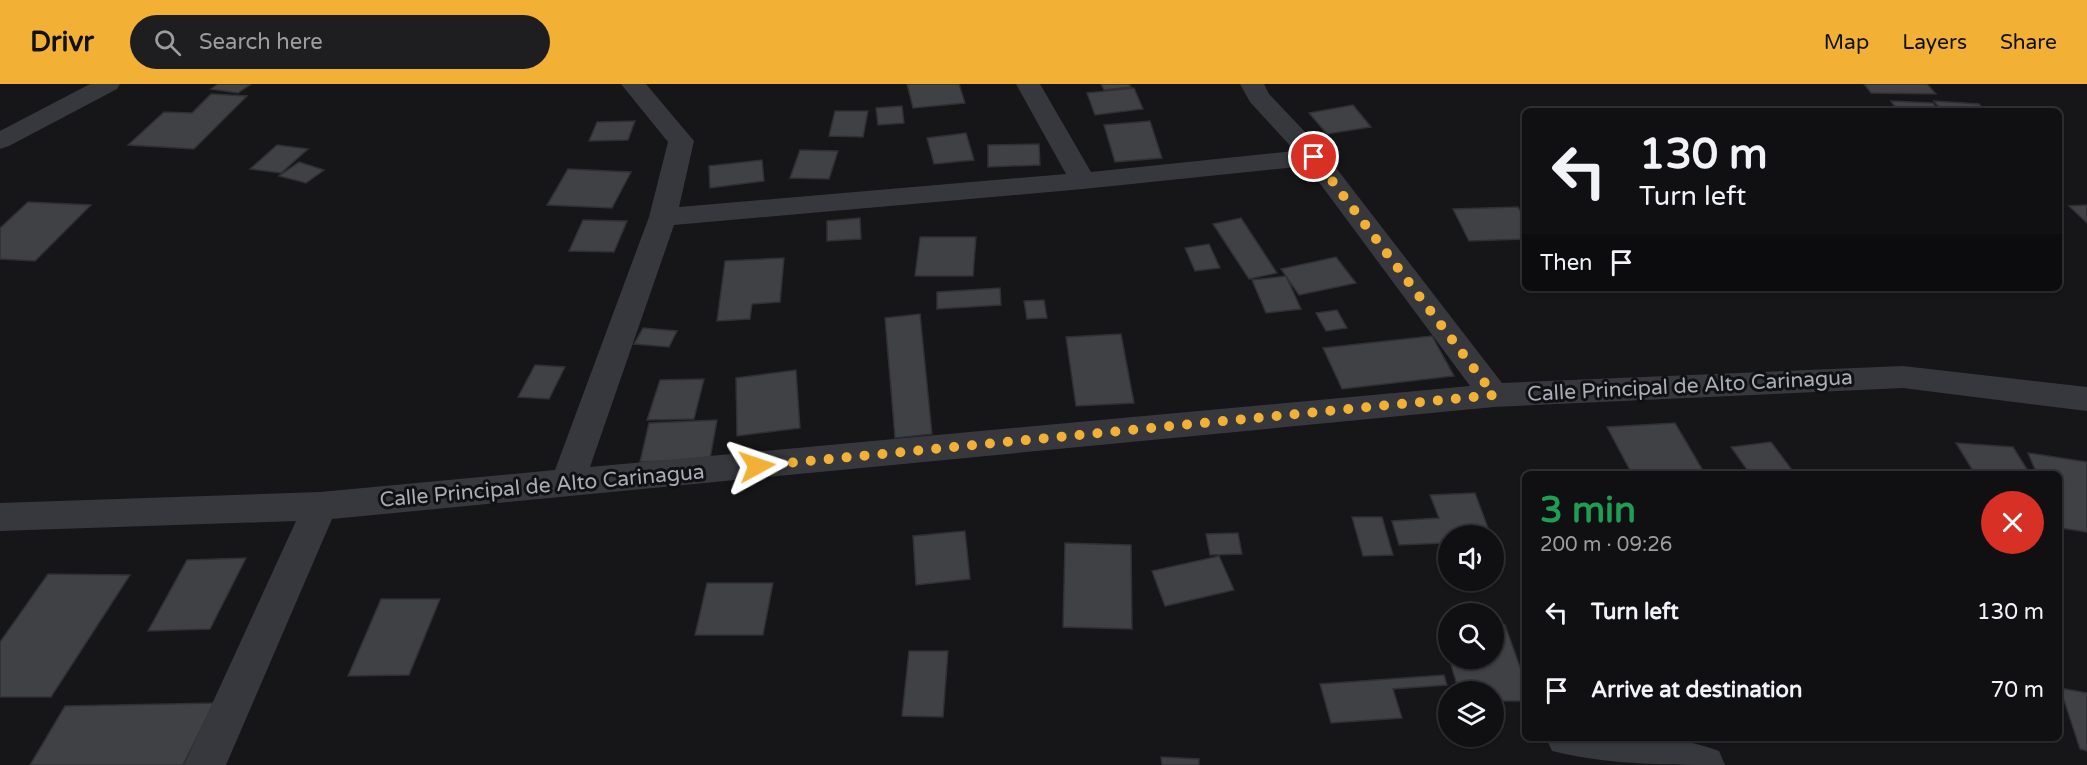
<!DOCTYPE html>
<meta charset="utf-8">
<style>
:root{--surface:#101012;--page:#1e1e20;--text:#f1f3f6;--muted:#9c9d9f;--line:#303032;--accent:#f2b134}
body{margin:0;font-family:"Varela Round",sans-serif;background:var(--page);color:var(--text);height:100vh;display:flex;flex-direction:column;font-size:22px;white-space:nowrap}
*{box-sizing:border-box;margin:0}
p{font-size:20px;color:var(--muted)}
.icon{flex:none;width:33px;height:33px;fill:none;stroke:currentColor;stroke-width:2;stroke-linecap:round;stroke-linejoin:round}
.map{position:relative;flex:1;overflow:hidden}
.side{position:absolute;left:1522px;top:387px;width:540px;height:270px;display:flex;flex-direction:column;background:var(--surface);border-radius:9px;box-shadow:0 2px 4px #0004,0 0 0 2px var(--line)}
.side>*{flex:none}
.hud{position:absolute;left:1522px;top:24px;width:540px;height:183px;border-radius:9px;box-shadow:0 2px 4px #0004,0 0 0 2px var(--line);background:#101012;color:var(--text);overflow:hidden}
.fabs{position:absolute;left:1438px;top:441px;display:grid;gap:12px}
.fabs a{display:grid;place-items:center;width:66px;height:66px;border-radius:50%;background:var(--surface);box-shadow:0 2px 4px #0004,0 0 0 2px var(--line);font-size:30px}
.pin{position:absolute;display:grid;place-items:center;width:51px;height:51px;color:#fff;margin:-26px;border:3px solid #fff;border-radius:50%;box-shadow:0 2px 6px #0007}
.me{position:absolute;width:66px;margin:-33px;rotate:85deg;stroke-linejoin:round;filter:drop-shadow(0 0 4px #0008)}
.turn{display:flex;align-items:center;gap:21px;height:126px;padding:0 18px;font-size:27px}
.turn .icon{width:78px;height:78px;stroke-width:2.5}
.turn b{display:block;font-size:42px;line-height:51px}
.then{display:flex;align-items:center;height:57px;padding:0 18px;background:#0003;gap:12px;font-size:22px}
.round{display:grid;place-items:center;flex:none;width:63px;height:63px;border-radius:32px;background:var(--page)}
.summary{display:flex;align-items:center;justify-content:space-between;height:102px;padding:0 18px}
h1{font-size:36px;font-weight:700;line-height:45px;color:#1e9e55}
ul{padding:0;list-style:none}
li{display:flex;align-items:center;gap:18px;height:78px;padding:0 18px}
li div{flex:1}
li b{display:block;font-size:22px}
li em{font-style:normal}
header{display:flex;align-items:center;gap:36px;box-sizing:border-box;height:84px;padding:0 30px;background:var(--accent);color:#111}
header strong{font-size:28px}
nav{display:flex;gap:33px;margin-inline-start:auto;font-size:21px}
.search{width:420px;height:54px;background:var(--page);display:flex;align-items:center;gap:15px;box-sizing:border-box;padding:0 21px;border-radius:33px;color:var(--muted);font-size:22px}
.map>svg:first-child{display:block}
.building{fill:#404145;stroke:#303034;stroke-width:1.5}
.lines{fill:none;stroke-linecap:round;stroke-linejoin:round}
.minor{fill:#37383d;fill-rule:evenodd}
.route{stroke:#f2b134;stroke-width:10;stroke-dasharray:0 18}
.labels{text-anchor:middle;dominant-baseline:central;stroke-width:6;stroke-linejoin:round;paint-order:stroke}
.street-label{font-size:21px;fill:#a8adb8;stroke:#111113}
</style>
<header>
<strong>Drivr</strong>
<div class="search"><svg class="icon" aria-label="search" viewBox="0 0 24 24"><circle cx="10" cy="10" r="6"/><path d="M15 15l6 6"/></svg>Search here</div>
<nav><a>Map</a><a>Layers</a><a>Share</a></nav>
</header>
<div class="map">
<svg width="2087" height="681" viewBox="0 0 2087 681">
<rect width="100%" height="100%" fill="#161618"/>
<path class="building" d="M218,0H251L238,9L211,5Z
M907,0H959L965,19L913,24Z
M1101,0H1129L1131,3L1104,6Z
M1864,0H1927L1936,10L1871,9Z
M1134,4L1143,25L1095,31L1087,9Z
M211,10L247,12L194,65L128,61L164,28L192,29Z
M1891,17L1933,19L1938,27H1898Z
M1934,17L1979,20L1985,27H1942Z
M1353,21L1371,43L1327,50L1309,29Z
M902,22L904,39L878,41L876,24Z
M1721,25H1757L1758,27H1723Z
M835,27H868L863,53L829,52Z
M635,37L628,56L589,57L597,38Z
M1150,37L1162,74L1115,78L1104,41Z
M966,49L974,76L934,80L927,54Z
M1039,60L1040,81L988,83V61Z
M277,61L308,65L281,89L250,85Z
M800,66L838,67L829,95L790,94Z
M762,76L764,97L710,104L709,82Z
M299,78L324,86L306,99L279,92Z
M568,85L631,88L612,124L547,121Z
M28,118L91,121L35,177L0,175V144Z
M2087,121V139L2069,122Z
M1518,123L1526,137V155L1469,157L1453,125Z
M860,134L861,155L827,157V137Z
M1241,134L1277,189L1249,195L1213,140Z
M583,136L627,137L614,168L569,167Z
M920,153H976L973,192H915Z
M1209,160L1220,184L1195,187L1185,164Z
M1336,173L1356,199L1299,211L1281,185Z
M784,174L780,218L752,220L750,235L717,237L725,177Z
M1286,192L1301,225L1266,229L1252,196Z
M1000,204L1001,221L937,225V208Z
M1044,216L1047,234L1027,235L1024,217Z
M1337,226L1347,244L1326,247L1316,229Z
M920,230L932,350L895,354L885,234Z
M643,244L677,247L669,263L634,260Z
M1121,250L1134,319L1076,322L1066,253Z
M1432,252L1454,292L1342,305L1323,264Z
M535,281L565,283L549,315L518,313Z
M796,286L800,344L737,352L736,294Z
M704,295L694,335L647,336L660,296Z
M717,336L710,375L640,378L649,339Z
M1675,339L1705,390H1632L1607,343Z
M1771,358L1795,390H1750L1731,363Z
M1956,359L2013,363L2030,390H1975Z
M2028,369L2087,378V448L2061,444L2060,390H2037Z
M1883,387L1925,388L1927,390H1885Z
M1475,409L1491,452H1449V472L1444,459L1399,461L1392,437L1439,434L1430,411Z
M1352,433H1382L1393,471L1363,472Z
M965,447L970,495L916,501L913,452Z
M1238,449L1242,470L1210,471L1206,450Z
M1065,459L1131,461L1132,545L1063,543Z
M1219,472L1234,506L1165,522L1152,487Z
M246,474L210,545L148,547L187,476Z
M48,490L130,491L51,613H0V558Z
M707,499H773L763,551H695Z
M381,515H440L409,591L348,592Z
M1494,541H1505L1526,600V617H1494V608H1459L1449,574H1494Z
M1440,542H1449V574Z
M909,567H948L943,633L902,632Z
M1444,591L1447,601L1393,605L1402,634L1331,639L1320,600Z
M2060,604L2087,609V667L2080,665Z
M214,619L183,681H30L65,622Z
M1161,673L1199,675V681H1162Z"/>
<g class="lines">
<path class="minor" d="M90,0H120L117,5L9,62L0,65V47Z
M621,0H646L694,57L679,123L1066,90L1016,0H1040L1091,88L1295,67L1250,18L1240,0H1264L1269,10L1323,67L1502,299L1903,282L2087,303V327L1903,304L1494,323L332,435L226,681H184L296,437L0,447V419L320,408L555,386L649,133L668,58ZM1307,82L1470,302L590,383L674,141L1083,105Z
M1546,654C1603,654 1665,646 1719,667L1725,681C1668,681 1607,681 1552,667Z"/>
</g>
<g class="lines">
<path class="route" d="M757,382L1494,311L1314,73"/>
</g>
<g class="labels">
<g class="street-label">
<text transform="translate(1690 302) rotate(-3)">Calle Principal de Alto Carinagua</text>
<text transform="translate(542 402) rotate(-5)">Calle Principal de Alto Carinagua</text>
</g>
</g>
</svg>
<div class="fabs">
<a><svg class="icon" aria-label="sound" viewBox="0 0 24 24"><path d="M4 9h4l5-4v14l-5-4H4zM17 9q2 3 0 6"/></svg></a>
<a><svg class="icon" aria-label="search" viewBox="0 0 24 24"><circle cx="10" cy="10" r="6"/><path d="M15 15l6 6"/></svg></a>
<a><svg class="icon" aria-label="layers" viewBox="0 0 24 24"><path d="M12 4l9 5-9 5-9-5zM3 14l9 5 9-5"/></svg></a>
</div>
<div class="pin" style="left:1314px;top:73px;background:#d93025"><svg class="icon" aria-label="arrive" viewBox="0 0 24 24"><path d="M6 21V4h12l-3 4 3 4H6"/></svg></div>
<svg class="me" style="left:757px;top:382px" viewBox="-20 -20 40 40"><path d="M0-17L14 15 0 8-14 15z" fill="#f2b134" stroke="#fff" stroke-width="4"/></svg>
<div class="hud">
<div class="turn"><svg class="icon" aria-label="left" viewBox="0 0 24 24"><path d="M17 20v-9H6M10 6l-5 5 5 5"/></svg><div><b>130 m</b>Turn left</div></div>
<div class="then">Then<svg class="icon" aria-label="arrive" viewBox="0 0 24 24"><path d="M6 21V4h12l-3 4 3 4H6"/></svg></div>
</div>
<section class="side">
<div class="summary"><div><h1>3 min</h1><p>200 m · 09:26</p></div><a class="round" style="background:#d93025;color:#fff"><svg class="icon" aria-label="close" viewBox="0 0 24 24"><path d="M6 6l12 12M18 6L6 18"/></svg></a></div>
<ul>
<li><svg class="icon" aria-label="left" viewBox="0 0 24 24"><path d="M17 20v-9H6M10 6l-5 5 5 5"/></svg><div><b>Turn left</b></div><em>130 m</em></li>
<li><svg class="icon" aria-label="arrive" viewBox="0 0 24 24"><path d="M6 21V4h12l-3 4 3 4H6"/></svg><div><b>Arrive at destination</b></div><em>70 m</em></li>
</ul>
</section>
</div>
